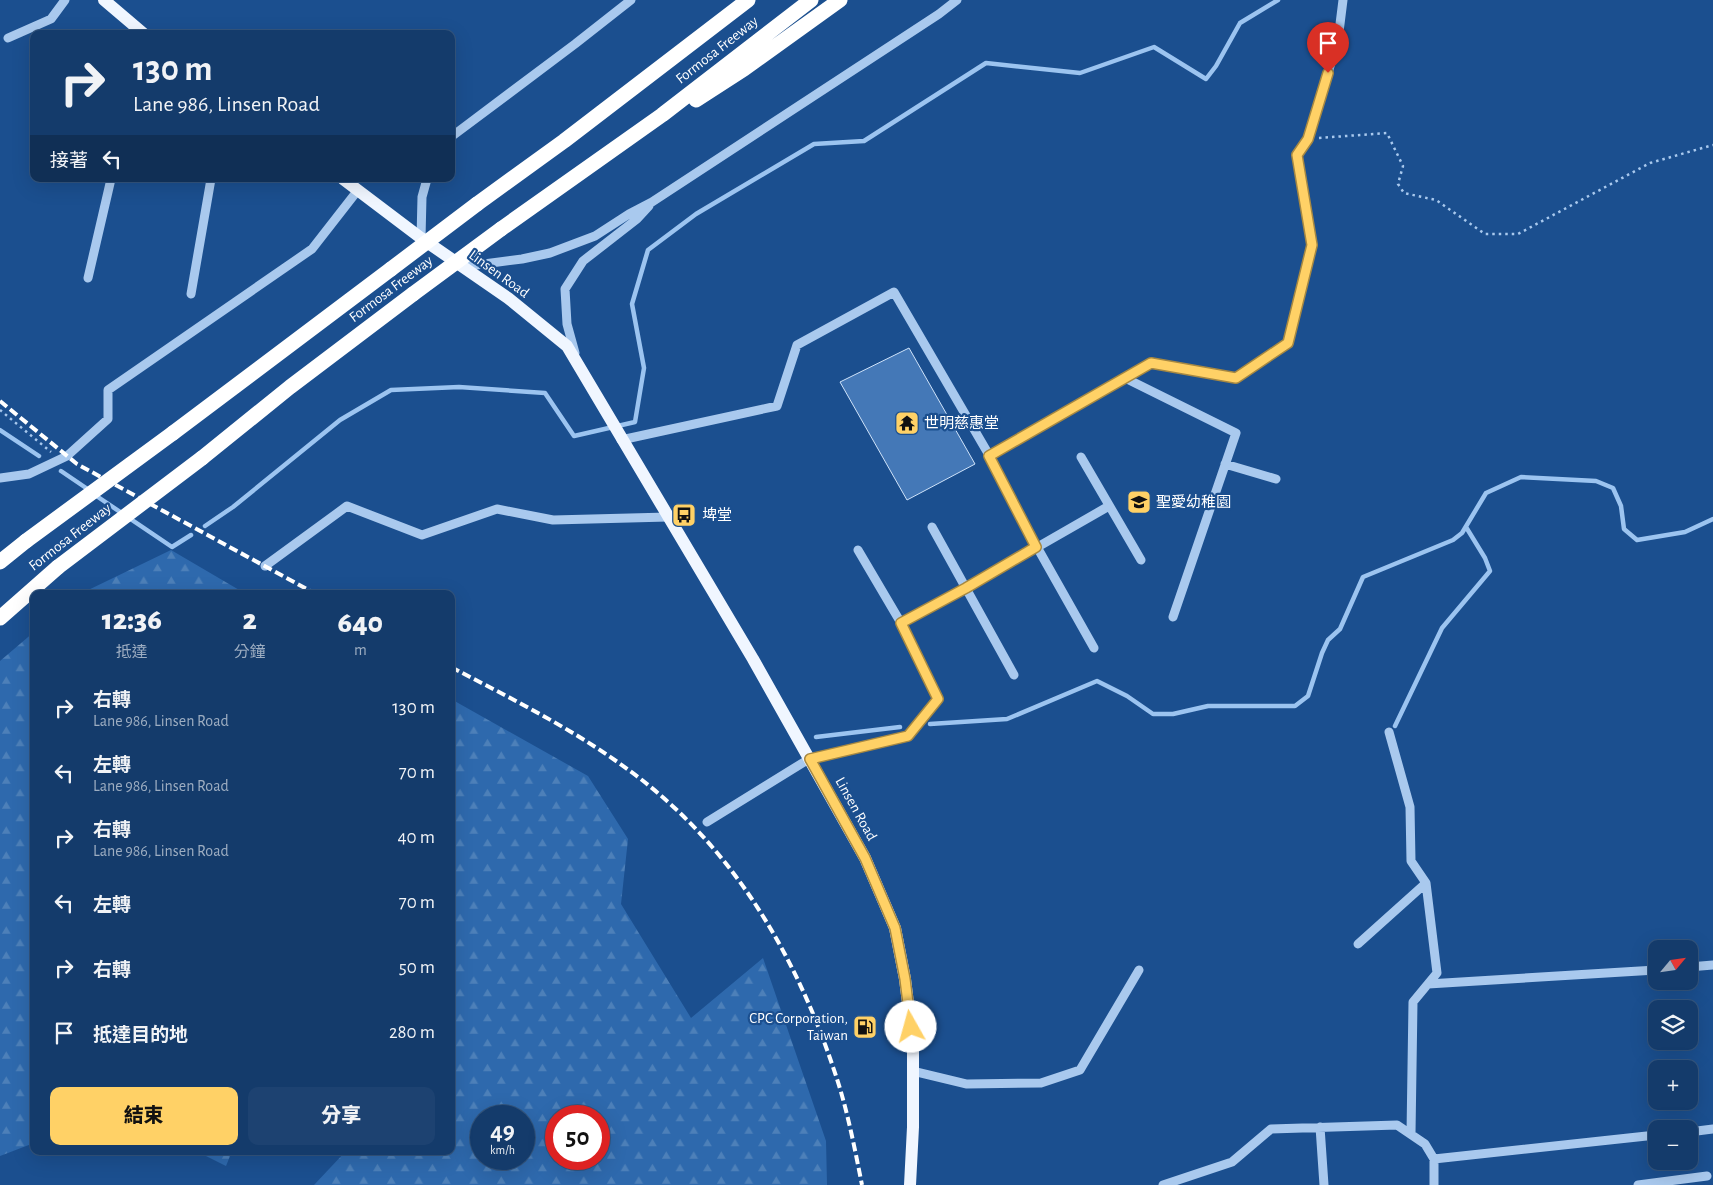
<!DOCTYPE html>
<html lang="zh-TW">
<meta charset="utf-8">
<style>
:root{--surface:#143b6b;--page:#1d4271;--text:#f1f3f6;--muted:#9dadc1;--line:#33557e;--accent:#ffd166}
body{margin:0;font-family:"Alegreya Sans","Noto Sans TC",sans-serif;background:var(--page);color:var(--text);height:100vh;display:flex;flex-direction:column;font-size:19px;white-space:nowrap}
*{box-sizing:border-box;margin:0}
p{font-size:16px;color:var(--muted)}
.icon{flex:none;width:28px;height:28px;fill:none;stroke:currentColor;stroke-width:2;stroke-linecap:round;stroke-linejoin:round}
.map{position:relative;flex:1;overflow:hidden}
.drawer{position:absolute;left:30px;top:590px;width:425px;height:565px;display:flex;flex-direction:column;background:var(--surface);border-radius:10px;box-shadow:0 5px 20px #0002,0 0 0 1px var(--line)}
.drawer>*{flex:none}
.guide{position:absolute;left:30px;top:30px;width:425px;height:152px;border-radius:10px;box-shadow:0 5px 20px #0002,0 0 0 1px var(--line);background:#143b6b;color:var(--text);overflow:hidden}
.needle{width:32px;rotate:61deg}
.fabs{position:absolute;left:1648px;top:940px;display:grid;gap:10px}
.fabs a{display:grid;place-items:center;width:50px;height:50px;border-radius:10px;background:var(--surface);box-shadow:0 5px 20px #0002,0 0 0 1px var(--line);font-size:25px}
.speed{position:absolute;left:470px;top:1105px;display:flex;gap:10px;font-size:25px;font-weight:700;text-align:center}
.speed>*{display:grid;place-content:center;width:65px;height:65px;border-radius:50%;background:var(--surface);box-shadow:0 5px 20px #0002,0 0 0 1px var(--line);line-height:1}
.speed small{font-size:12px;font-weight:400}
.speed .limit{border:8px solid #d22;background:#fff;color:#111}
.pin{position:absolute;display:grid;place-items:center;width:42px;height:42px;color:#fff;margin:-51px -21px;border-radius:50% 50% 50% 0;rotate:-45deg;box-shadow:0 0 5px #0007}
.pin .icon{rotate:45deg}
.me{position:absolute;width:55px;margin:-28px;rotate:353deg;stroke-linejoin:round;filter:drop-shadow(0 0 4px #0008)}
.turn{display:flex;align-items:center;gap:18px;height:105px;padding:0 20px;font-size:22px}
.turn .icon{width:65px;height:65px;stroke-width:2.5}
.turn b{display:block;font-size:35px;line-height:42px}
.then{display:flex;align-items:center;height:48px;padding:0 20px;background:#0003;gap:10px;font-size:19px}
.eta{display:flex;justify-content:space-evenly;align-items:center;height:85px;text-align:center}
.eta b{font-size:30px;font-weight:800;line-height:35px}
.primary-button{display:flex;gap:10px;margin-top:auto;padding:10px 20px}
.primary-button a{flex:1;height:58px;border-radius:10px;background:var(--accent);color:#111;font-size:20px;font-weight:800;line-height:58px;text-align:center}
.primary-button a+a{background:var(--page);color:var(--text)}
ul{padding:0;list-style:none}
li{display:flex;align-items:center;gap:15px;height:65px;padding:0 20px}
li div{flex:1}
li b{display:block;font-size:19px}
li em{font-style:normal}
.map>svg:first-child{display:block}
.forest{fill:url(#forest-firs);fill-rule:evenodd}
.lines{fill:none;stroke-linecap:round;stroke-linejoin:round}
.stream{stroke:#9cc4f0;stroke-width:4.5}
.building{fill:#4478b7;stroke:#cfe3fa}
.path{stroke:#a9c9ee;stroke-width:2.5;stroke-dasharray:2.5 4;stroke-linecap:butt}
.minor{stroke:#a9c9ee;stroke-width:9}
.major{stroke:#f0f6ff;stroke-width:12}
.highway{stroke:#fff;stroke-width:15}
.rail{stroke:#fff;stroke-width:4;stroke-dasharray:9 4;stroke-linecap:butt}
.highway-bridge{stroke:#fff;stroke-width:15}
.route-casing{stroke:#a68842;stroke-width:12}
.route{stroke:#ffd166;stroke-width:9}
.labels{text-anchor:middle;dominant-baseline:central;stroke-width:4.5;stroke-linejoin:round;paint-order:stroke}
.street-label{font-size:15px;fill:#fff;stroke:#1b4f8f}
.poi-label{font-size:15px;fill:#fff;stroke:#1b4f8f;text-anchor:start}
</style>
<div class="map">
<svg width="1713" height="1185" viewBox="0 0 1713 1185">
<defs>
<pattern id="forest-firs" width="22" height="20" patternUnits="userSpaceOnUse" patternTransform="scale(1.25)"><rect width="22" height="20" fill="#2e69ad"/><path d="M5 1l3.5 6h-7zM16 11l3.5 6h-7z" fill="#4d80b9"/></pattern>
</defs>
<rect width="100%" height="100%" fill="#1b4f8f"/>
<path class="forest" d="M171,550L246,594H80Z
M34,632V1143L0,1156V661Z
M451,699L588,776L628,839L621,904L691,1018L763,958L826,1141L827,1185H314L346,1151H451ZM481,1116H524V1159H481ZM556,1116H599V1159H556Z
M196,1151H232L226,1166Z"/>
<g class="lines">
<path class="stream" d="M0,430L39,456
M61,471L89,490
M95,495L172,547L191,535
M205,526L233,507L340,420L391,390L459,387L545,393L574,436L635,422L644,368L632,304L648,250L696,214L814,144L864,141L986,63L1080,73L1154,47L1206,79L1216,66L1240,23L1278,0
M930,724L1007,719L1097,681L1127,696L1153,714H1173L1208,706H1295L1308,696L1322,653L1328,640L1340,629L1363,577L1453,540L1462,533L1486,493L1521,477L1596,481L1613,488L1621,506L1624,529L1637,540L1685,532L1713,519
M1395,726L1442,628L1490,571L1485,558L1466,527
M816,737L900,727"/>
</g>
<path class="building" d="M909,348L975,464L907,500L840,382Z"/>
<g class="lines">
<path class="path" d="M1319,138L1387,133L1403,166L1398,184L1404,193L1436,200L1485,234H1518L1650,163L1713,145
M0,410L51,452"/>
<path class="minor" d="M8,38L51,19L65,0
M451,137L575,44L631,0
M421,238L422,197L427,179
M461,267L522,259L550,253L595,236L629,214L652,202L939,14L957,0
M88,278L111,179
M191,294L211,179
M575,353L567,324L565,289L583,261L637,219L649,206
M1125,378L1236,433L1173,617
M621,440L777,406L797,345L894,292L989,455L1037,547L1094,648
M989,455L1151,363L1236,378L1288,343L1312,245L1297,155L1308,139L1338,40L1343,0
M1081,457L1141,560
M1225,464L1276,479
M0,478L29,474L67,456L108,419V390L312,249L358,190
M932,527L1014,675
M265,566L347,506L422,535L497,509L553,520L668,517
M901,623L966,588L1109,506
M1389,732L1410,807L1411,861L1426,883L1437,973L1413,1002L1411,1134
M707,822L809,759L907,736L938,699L901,623L858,550
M1358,944L1426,883
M1689,967L1713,965
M1428,984L1656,970
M913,1071L967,1084L1041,1083L1080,1070L1139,970
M1320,1127L1324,1185
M1689,1132L1713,1129
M1434,1159L1656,1135
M1163,1185L1232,1162L1271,1129L1397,1125L1425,1144L1434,1159V1185
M1638,1185L1707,1176"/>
<path class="major" d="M104,0L144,34
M343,179L421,238L508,298L567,346L753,659L865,858L895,928L905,979L913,1043V1127L910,1185"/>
<path class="highway" d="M696,100L744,69L840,0
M477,204L564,141L748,0
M501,229L662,115L811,0
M173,433L391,269
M202,458L290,387L413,294
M0,562L26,541
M0,618L58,567"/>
<path class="rail" d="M0,401L77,464L316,594
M451,667C512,699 575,730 630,771C734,847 798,958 837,1079C848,1113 855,1150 862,1185"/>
<path class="highway-bridge" d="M391,269L477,204
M413,294L501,229
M26,541L173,433
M58,567L202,458"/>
</g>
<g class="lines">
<g class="route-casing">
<path id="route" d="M911,1027L905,979L895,928L865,858L810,759L908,736L938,699L901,623L966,588L1036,547L989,456L1151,363L1236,378L1288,343L1312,245L1297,155L1308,139L1328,73"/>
</g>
<use href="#route" class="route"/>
</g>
<defs>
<g id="temple-square" transform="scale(1.25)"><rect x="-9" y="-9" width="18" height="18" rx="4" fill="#ffd166" stroke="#1b4f8f"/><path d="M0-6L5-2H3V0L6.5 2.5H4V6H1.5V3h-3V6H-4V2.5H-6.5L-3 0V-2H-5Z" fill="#111"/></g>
<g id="school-square" transform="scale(1.25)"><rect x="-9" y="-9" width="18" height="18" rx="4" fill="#ffd166" stroke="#1b4f8f"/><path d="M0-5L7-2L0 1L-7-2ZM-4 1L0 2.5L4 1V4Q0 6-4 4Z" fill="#111"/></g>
<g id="bus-square" transform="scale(1.25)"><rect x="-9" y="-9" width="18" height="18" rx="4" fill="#ffd166" stroke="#1b4f8f"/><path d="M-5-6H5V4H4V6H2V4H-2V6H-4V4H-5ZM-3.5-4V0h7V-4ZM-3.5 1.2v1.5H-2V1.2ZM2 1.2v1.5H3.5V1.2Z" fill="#111"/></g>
<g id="fuel-square" transform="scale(1.25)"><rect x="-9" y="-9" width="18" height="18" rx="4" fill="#ffd166" stroke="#1b4f8f"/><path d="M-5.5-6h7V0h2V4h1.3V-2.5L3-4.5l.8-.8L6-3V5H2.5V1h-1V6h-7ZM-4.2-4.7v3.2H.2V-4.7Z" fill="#111"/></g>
</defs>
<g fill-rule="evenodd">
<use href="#temple-square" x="907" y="423"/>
<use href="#school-square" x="1139" y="502"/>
<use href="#bus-square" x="684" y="515"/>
<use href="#fuel-square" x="865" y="1027"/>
</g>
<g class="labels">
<g class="street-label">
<text transform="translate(717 50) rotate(-38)">Formosa Freeway</text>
<text transform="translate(499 274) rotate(36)">Linsen Road</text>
<text transform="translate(391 289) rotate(-37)">Formosa Freeway</text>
<text transform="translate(70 537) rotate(-38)">Formosa Freeway</text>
<text transform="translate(856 809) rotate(61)">Linsen Road</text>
</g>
<g class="poi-label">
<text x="924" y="423">世明慈惠堂</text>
<text x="1156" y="502">聖愛幼稚園</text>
<text x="702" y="515">埤堂</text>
<text x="848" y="1018" text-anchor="end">CPC Corporation,<tspan x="848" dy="17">Taiwan</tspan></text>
</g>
</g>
</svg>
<div class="fabs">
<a><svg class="needle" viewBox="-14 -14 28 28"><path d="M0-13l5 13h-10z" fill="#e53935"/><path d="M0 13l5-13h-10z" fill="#9dadc1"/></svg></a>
<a><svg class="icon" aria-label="layers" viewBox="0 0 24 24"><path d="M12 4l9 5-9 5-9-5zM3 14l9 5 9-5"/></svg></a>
<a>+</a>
<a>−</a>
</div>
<div class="speed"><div>49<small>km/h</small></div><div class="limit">50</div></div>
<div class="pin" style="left:1328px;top:73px;background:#d93025"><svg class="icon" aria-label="arrive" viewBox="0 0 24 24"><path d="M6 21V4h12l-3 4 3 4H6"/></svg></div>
<svg class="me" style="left:911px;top:1027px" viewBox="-20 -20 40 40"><circle r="19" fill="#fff"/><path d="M0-13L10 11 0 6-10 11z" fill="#ffd166"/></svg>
<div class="guide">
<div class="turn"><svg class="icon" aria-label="right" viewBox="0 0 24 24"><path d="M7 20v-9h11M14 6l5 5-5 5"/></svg><div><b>130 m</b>Lane 986, Linsen Road</div></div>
<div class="then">接著<svg class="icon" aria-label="left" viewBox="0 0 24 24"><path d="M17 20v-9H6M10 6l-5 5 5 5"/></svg></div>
</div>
<section class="drawer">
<div class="eta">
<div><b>12:36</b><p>抵達</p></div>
<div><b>2</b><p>分鐘</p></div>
<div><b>640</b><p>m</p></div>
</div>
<ul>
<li><svg class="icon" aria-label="right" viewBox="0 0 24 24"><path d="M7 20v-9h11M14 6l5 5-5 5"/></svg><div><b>右轉</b><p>Lane 986, Linsen Road</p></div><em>130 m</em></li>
<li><svg class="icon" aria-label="left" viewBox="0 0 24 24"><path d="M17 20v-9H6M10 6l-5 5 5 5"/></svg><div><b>左轉</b><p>Lane 986, Linsen Road</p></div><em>70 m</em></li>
<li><svg class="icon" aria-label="right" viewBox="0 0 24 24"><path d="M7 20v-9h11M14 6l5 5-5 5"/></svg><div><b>右轉</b><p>Lane 986, Linsen Road</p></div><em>40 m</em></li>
<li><svg class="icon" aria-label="left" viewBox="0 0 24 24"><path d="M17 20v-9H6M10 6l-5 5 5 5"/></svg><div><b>左轉</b></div><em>70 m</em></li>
<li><svg class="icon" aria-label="right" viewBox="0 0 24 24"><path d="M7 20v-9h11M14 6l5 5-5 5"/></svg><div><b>右轉</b></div><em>50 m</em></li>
<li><svg class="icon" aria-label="arrive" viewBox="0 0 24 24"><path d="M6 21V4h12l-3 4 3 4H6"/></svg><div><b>抵達目的地</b></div><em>280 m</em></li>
</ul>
<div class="primary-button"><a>結束</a><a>分享</a></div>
</section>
</div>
